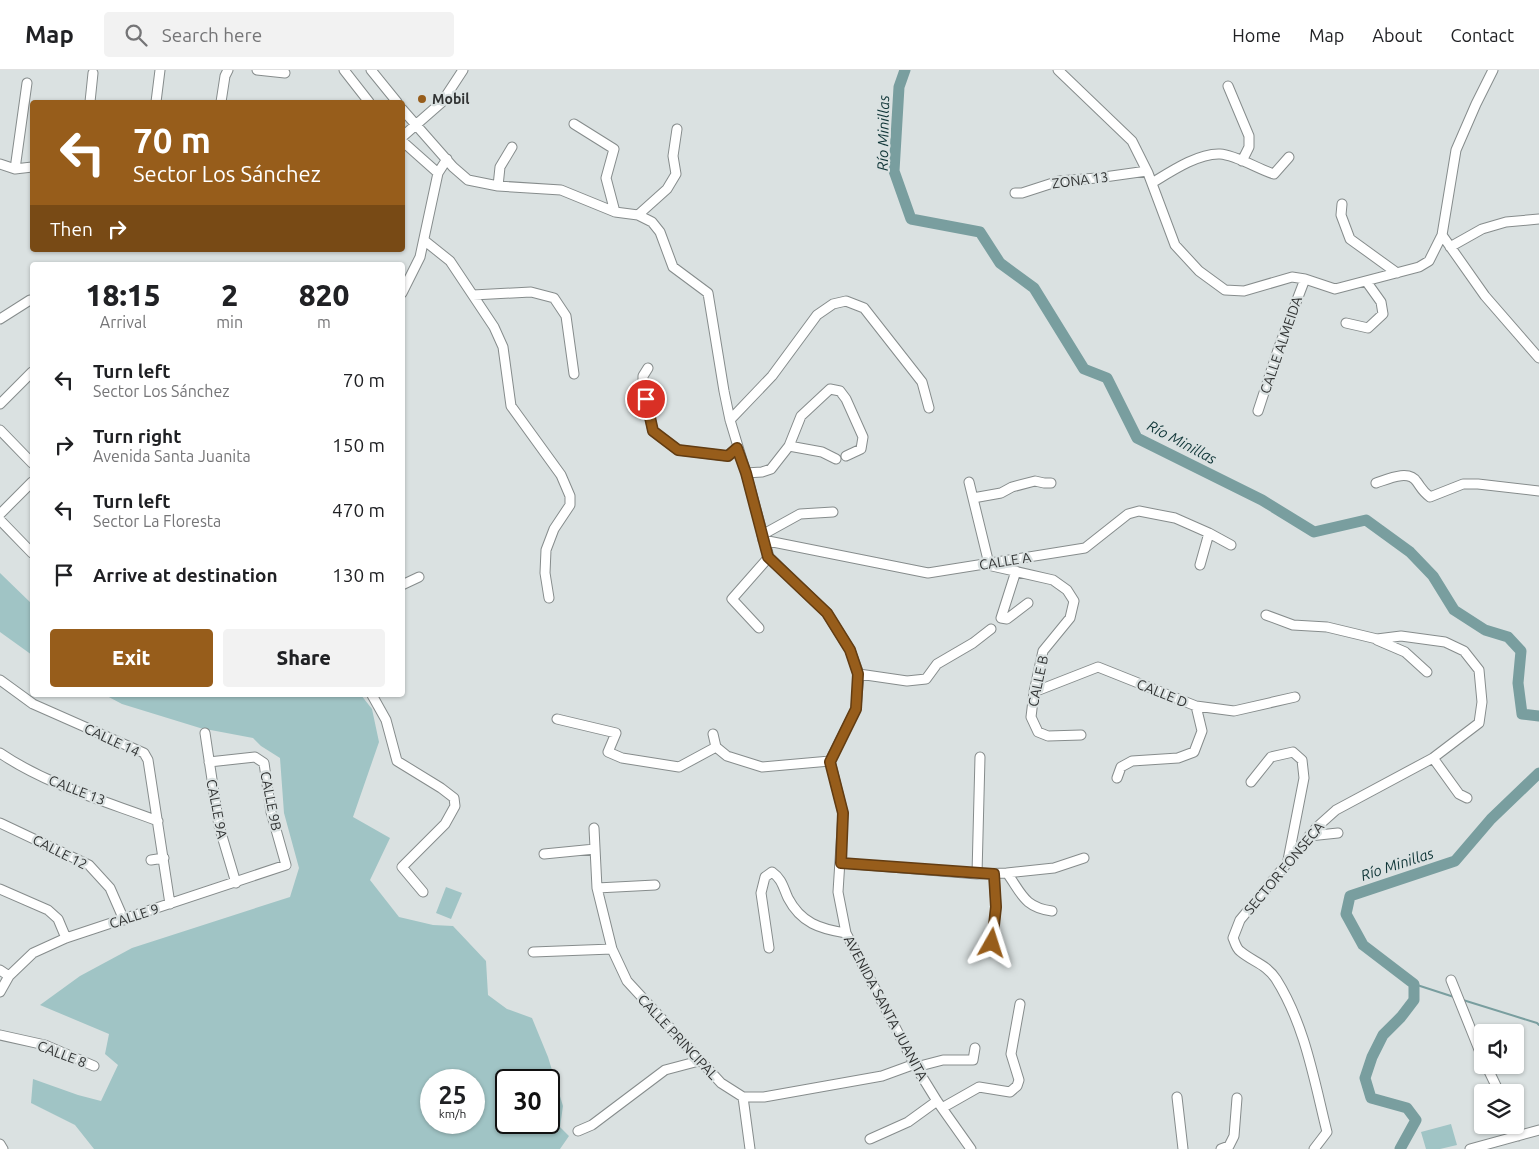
<!DOCTYPE html>
<meta charset="utf-8">
<style>
:root{--surface:#fff;--page:#f2f2f2;--text:#202124;--muted:#757577;--line:#e0e0e0;--accent:#975d1b}
body{margin:0;font-family:Ubuntu,sans-serif;background:var(--page);color:var(--text);height:100vh;display:flex;flex-direction:column;font-size:19px;white-space:nowrap}
*{box-sizing:border-box;margin:0}
p{font-size:16px;color:var(--muted)}
.icon{flex:none;width:28px;height:28px;fill:none;stroke:currentColor;stroke-width:2;stroke-linecap:round;stroke-linejoin:round}
.map{position:relative;flex:1;overflow:hidden}
.sheet{position:absolute;left:30px;top:192px;width:375px;height:435px;display:flex;flex-direction:column;background:var(--surface);border-radius:5px;box-shadow:0 1px 4px #0004}
.sheet>*{flex:none}
.guide{position:absolute;left:30px;top:30px;width:375px;height:152px;border-radius:5px;box-shadow:0 1px 4px #0004;background:#975d1b;color:#fff;overflow:hidden}
.tools{position:absolute;left:1474px;top:954px;display:grid;gap:10px}
.tools a{display:grid;place-items:center;width:50px;height:50px;border-radius:5px;background:var(--surface);box-shadow:0 1px 4px #0004;font-size:25px}
.speed{position:absolute;left:420px;top:999px;display:flex;gap:10px;font-size:25px;font-weight:700;text-align:center}
.speed>*{display:grid;place-content:center;width:65px;height:65px;border-radius:50%;background:var(--surface);box-shadow:0 1px 4px #0004;line-height:1}
.speed small{font-size:12px;font-weight:400}
.speed .limit{border:2px solid #111;border-radius:8px;background:#fff;color:#111}
.pin{position:absolute;display:grid;place-items:center;width:42px;height:42px;color:#fff;margin:-21px;border:2px solid #fff;border-radius:50%;box-shadow:0 1px 5px #0007}
.me{position:absolute;width:55px;margin:-28px;rotate:6deg;stroke-linejoin:round;filter:drop-shadow(0 0 4px #0008)}
.turn{display:flex;align-items:center;gap:18px;height:105px;padding:0 20px;font-size:22px}
.turn .icon{width:65px;height:65px;stroke-width:2.5}
.turn b{display:block;font-size:35px;line-height:42px}
.then{display:flex;align-items:center;height:48px;padding:0 20px;background:#0003;gap:10px;font-size:19px}
.eta{display:flex;justify-content:space-evenly;align-items:center;height:85px;text-align:center}
.eta b{font-size:30px;font-weight:800;line-height:35px}
.action{display:flex;gap:10px;margin-top:auto;padding:10px 20px}
.action a{flex:1;height:58px;border-radius:5px;background:var(--accent);color:#fff;font-size:20px;font-weight:800;line-height:58px;text-align:center}
.action a+a{background:var(--page);color:var(--text)}
ul{padding:0;list-style:none}
li{display:flex;align-items:center;gap:15px;height:65px;padding:0 20px}
li div{flex:1}
li b{display:block;font-size:19px}
li em{font-style:normal}
header{display:flex;align-items:center;gap:30px;box-sizing:border-box;height:70px;padding:0 25px;background:var(--surface);border-bottom:1px solid var(--line)}
header strong{font-size:24px}
nav{display:flex;gap:28px;margin-inline-start:auto;font-size:18px}
.search{width:350px;height:45px;background:var(--page);display:flex;align-items:center;gap:12px;box-sizing:border-box;padding:0 18px;border-radius:5px;color:var(--muted);font-size:19px}
.map>svg:first-child{display:block}
.green{fill:#a0c4c5;fill-rule:evenodd}
.lines{fill:none;stroke-linecap:round;stroke-linejoin:round}
.stream{stroke:#799e9f;stroke-width:2}
.river{stroke:#799e9f;stroke-width:11}
.minor-casing{stroke:#868c8c;stroke-width:11}
.minor{stroke:#fff;stroke-width:9}
.route-casing{stroke:#623c12;stroke-width:12}
.route{stroke:#975d1b;stroke-width:9}
.poi-dot{fill:#975d1b;stroke:#dae1e1;stroke-width:2}
.labels{text-anchor:middle;dominant-baseline:central;stroke-width:4.5;stroke-linejoin:round;paint-order:stroke}
.poi-label{font-size:14px;font-weight:bold;fill:#313333;stroke:#dae1e1;text-anchor:start}
.street-label{font-size:14px;fill:#313333;stroke:#dae1e1}
.water-label{font-size:15px;font-style:italic;fill:#103638;stroke:#dae1e1}
</style>
<header>
<strong>Map</strong>
<div class="search"><svg class="icon" aria-label="search" viewBox="0 0 24 24"><circle cx="10" cy="10" r="6"/><path d="M15 15l6 6"/></svg>Search here</div>
<nav><a>Home</a><a>Map</a><a>About</a><a>Contact</a></nav>
</header>
<div class="map">
<svg width="1539" height="1079" viewBox="0 0 1539 1079">
<rect width="100%" height="100%" fill="#dae1e1"/>
<path class="green" d="M0,503L32,534V585L0,562Z
M105,625H259L264,626L265,625H361L372,639L379,672L353,747L390,768L370,810L399,847L433,855L453,856L486,891L488,925L507,939L532,948L548,987L563,1036L560,1057L569,1066L560,1079H94L75,1055L31,1033L33,1009L78,1025L101,1031L118,995L105,984L109,964L40,935L80,906L132,878L290,827L299,798L284,743L280,688L261,676L253,668L200,658L122,634ZM431,1010H474V1052H431ZM506,1010H549V1052H506Z
M446,817L462,823L451,849L436,843Z
M1451,1054L1457,1075L1440,1079H1426L1421,1062Z"/>
<g class="lines">
<path class="stream" d="M1414,914L1454,927
M1463,930L1537,953L1539,955"/>
<path class="river" d="M905,0L899,17L894,101L911,149L980,162L1000,193L1034,218L1084,299L1107,308L1137,368L1262,430L1314,462L1366,450L1410,482L1433,506L1454,540L1485,560L1508,567L1521,581L1518,613L1522,644L1539,646
M1400,1079L1416,1050L1407,1038L1371,1028L1365,1008L1372,987L1383,965L1401,947L1414,930V914L1363,875L1346,844L1350,826L1455,791L1491,749L1539,703"/>
<g class="minor-casing">
<path id="minor" d="M257,0L285,3
M344,0L369,32
M371,0L397,32
M1058,0L1132,71L1148,103L1175,175L1199,201L1225,220L1244,221L1292,207L1305,209L1335,219L1419,197L1429,191L1442,165L1456,80L1476,34L1493,0
M1228,16L1249,66V77L1242,91
M90,32L93,3
M156,32L160,0
M221,32L225,6L228,0
M402,39L453,97L468,110L498,116L561,120L615,142L638,145L652,152L660,162L673,197L708,223L724,321L730,350L746,403L769,487L827,543L850,580L859,604L856,639L830,691L843,743L838,822L846,863L916,997L937,1031L971,1079
M574,54L614,79L606,108L615,142
M402,67L442,32L463,0
M402,71L438,103
M0,94L15,99L32,97
M15,99L27,13
M1152,113C1170,102 1198,83 1220,84C1236,85 1258,99 1274,104L1289,87
M498,116L500,97L512,77
M1015,123H1022L1059,111L1097,108L1147,101
M1342,134L1341,145L1350,169L1397,203
M638,145L667,119L676,104L673,86L677,59
M1442,165L1485,226L1539,288
M425,171L450,191L494,257L503,277L511,336L561,405L570,426V435L554,459L546,480L545,503L549,528
M1450,177L1482,159L1506,152L1539,149
M402,223L420,187L438,103L447,89
M473,225L531,222L554,228L566,246L574,304
M0,249L30,230
M1346,253L1368,258L1383,244L1381,232L1366,211
M648,298L643,306V318L653,361L678,380L727,386L737,378
M0,334L32,302
M1258,341L1279,277L1305,209
M730,350L772,306L817,245L833,234L846,231L864,238L922,312L929,338
M0,360L32,393
M789,376L822,382L836,389
M746,403L762,402L771,399L789,376L801,346L830,319L840,321L846,329L863,367L861,379L846,386
M969,412L989,494
M1376,413C1388,409 1409,399 1417,412C1422,419 1423,422 1430,427L1463,414H1478L1539,421
M973,428L1001,423L1012,417L1035,411L1044,413H1051
M0,444L32,412
M0,450L32,483
M762,465L800,444L833,442
M763,470L928,503L1085,478L1128,444L1139,441L1175,448L1209,463L1231,475
M1200,495L1209,463
M992,496L1053,510L1067,520L1074,531L1070,548L1043,581L1034,622L1031,647L1038,662L1048,666L1081,665
M1016,501L1001,548L1007,549L1028,533
M402,515L419,507
M1266,545L1293,555L1327,557L1377,569L1401,566L1445,572L1464,581L1479,600L1482,632L1479,653L1433,688L1336,740L1317,757L1240,850L1233,868C1235,872 1236,878 1240,881C1253,892 1266,894 1276,909C1305,955 1314,1010 1327,1062L1314,1079
M759,558L732,529L769,487
M1377,570L1405,582L1427,602
M859,604L907,611L926,609L937,594L973,573L991,559
M0,610L33,634L144,683L148,690L170,834
M1034,622L1098,597L1196,636L1234,641L1295,627
M372,625L386,650L397,691L441,718L454,728L455,736L445,754L402,797L423,822
M557,649L616,663L608,682L622,688L679,697L716,677
M205,663L219,756L236,813
M713,664L716,677L727,686L762,697L830,691
M0,683C47,715 105,731 158,751
M1433,688L1459,724L1467,728
M1117,708L1121,697L1132,691L1178,688L1194,682L1202,661L1196,636
M1251,712L1271,687L1293,682L1302,690L1304,708L1288,790
M0,753L89,795L110,818L124,850
M594,758L597,818L612,879L627,911L721,1013L743,1027H764L882,1006L915,994
M1309,766L1338,763
M544,784L595,779
M151,790L164,788
M841,793L977,804L1007,803C1022,824 1024,837 1052,841
M1007,803L1054,798L1084,788
M977,804L980,687
M597,818L655,815
M0,819L48,840L58,849L66,868
M992,873L996,837L994,804
M769,878L761,823L765,807L772,802C782,809 783,817 788,828C801,853 820,859 846,863
M533,882L612,879
M0,900L9,906
M1451,910L1482,987
M0,922L9,906L33,883L66,868L286,795L271,742L264,693L255,687L209,692
M0,965L45,975L94,996
M1486,995L1499,1022
M916,997L943,990H973L975,978
M743,1027L750,1079
M1177,1027L1183,1079
M942,1038L979,1017L1010,1022L1017,1016L1019,1010L1011,984L1020,934
M1513,1055L1518,1066
M578,1061L592,1055L665,1000L699,991
M870,1069L908,1052L937,1031
M0,1074L3,1079
M1221,1079L1229,1076L1234,1066L1237,1028
M1470,1079L1539,1060"/>
</g>
<use href="#minor" class="minor"/>
</g>
<g class="lines">
<g class="route-casing">
<path id="route" d="M646,329L653,361L678,380L728,386L737,378L746,403L768,487L827,543L850,580L858,604L856,639L830,692L843,743L841,793L994,804L996,837L992,873"/>
</g>
<use href="#route" class="route"/>
</g>
<circle class="poi-dot" cx="422" cy="29" r="5"/>
<g class="labels">
<g class="poi-label">
<text x="432" y="29">Mobil</text>
</g>
<g class="street-label">
<text transform="translate(1080 110) rotate(-7)">ZONA 13</text>
<text transform="translate(1281 275) rotate(-71)">CALLE ALMEIDA</text>
<text transform="translate(1005 491) rotate(-9)">CALLE A</text>
<text transform="translate(1038 611) rotate(-78)">CALLE B</text>
<text transform="translate(1162 623) rotate(22)">CALLE D</text>
<text transform="translate(112 670) rotate(25)">CALLE 14</text>
<text transform="translate(77 720) rotate(21)">CALLE 13</text>
<text transform="translate(271 731) rotate(79)">CALLE 9B</text>
<text transform="translate(217 739) rotate(79)">CALLE 9A</text>
<text transform="translate(60 782) rotate(27)">CALLE 12</text>
<text transform="translate(1284 798) rotate(-50)">SECTOR FONSECA</text>
<text transform="translate(134 846) rotate(-18)">CALLE 9</text>
<text transform="translate(886 938) rotate(62)">AVENIDA SANTA JUANITA</text>
<text transform="translate(678 967) rotate(47)">CALLE PRINCIPAL</text>
<text transform="translate(62 984) rotate(21)">CALLE 8</text>
</g>
<g class="water-label">
<text transform="translate(883 63) rotate(-89)">Río Minillas</text>
<text transform="translate(1182 372) rotate(28)">Río Minillas</text>
<text transform="translate(1397 794) rotate(-18)">Río Minillas</text>
</g>
</g>
</svg>
<div class="tools">
<a><svg class="icon" aria-label="sound" viewBox="0 0 24 24"><path d="M4 9h4l5-4v14l-5-4H4zM17 9q2 3 0 6"/></svg></a>
<a><svg class="icon" aria-label="layers" viewBox="0 0 24 24"><path d="M12 4l9 5-9 5-9-5zM3 14l9 5 9-5"/></svg></a>
</div>
<div class="speed"><div>25<small>km/h</small></div><div class="limit">30</div></div>
<div class="pin" style="left:646px;top:329px;background:#d93025"><svg class="icon" aria-label="arrive" viewBox="0 0 24 24"><path d="M6 21V4h12l-3 4 3 4H6"/></svg></div>
<svg class="me" style="left:992px;top:873px" viewBox="-20 -20 40 40"><path d="M0-17L14 15 0 8-14 15z" fill="#975d1b" stroke="#fff" stroke-width="4"/></svg>
<div class="guide">
<div class="turn"><svg class="icon" aria-label="left" viewBox="0 0 24 24"><path d="M17 20v-9H6M10 6l-5 5 5 5"/></svg><div><b>70 m</b>Sector Los Sánchez</div></div>
<div class="then">Then<svg class="icon" aria-label="right" viewBox="0 0 24 24"><path d="M7 20v-9h11M14 6l5 5-5 5"/></svg></div>
</div>
<section class="sheet">
<div class="eta">
<div><b>18:15</b><p>Arrival</p></div>
<div><b>2</b><p>min</p></div>
<div><b>820</b><p>m</p></div>
</div>
<ul>
<li><svg class="icon" aria-label="left" viewBox="0 0 24 24"><path d="M17 20v-9H6M10 6l-5 5 5 5"/></svg><div><b>Turn left</b><p>Sector Los Sánchez</p></div><em>70 m</em></li>
<li><svg class="icon" aria-label="right" viewBox="0 0 24 24"><path d="M7 20v-9h11M14 6l5 5-5 5"/></svg><div><b>Turn right</b><p>Avenida Santa Juanita</p></div><em>150 m</em></li>
<li><svg class="icon" aria-label="left" viewBox="0 0 24 24"><path d="M17 20v-9H6M10 6l-5 5 5 5"/></svg><div><b>Turn left</b><p>Sector La Floresta</p></div><em>470 m</em></li>
<li><svg class="icon" aria-label="arrive" viewBox="0 0 24 24"><path d="M6 21V4h12l-3 4 3 4H6"/></svg><div><b>Arrive at destination</b></div><em>130 m</em></li>
</ul>
<div class="action"><a>Exit</a><a>Share</a></div>
</section>
</div>
